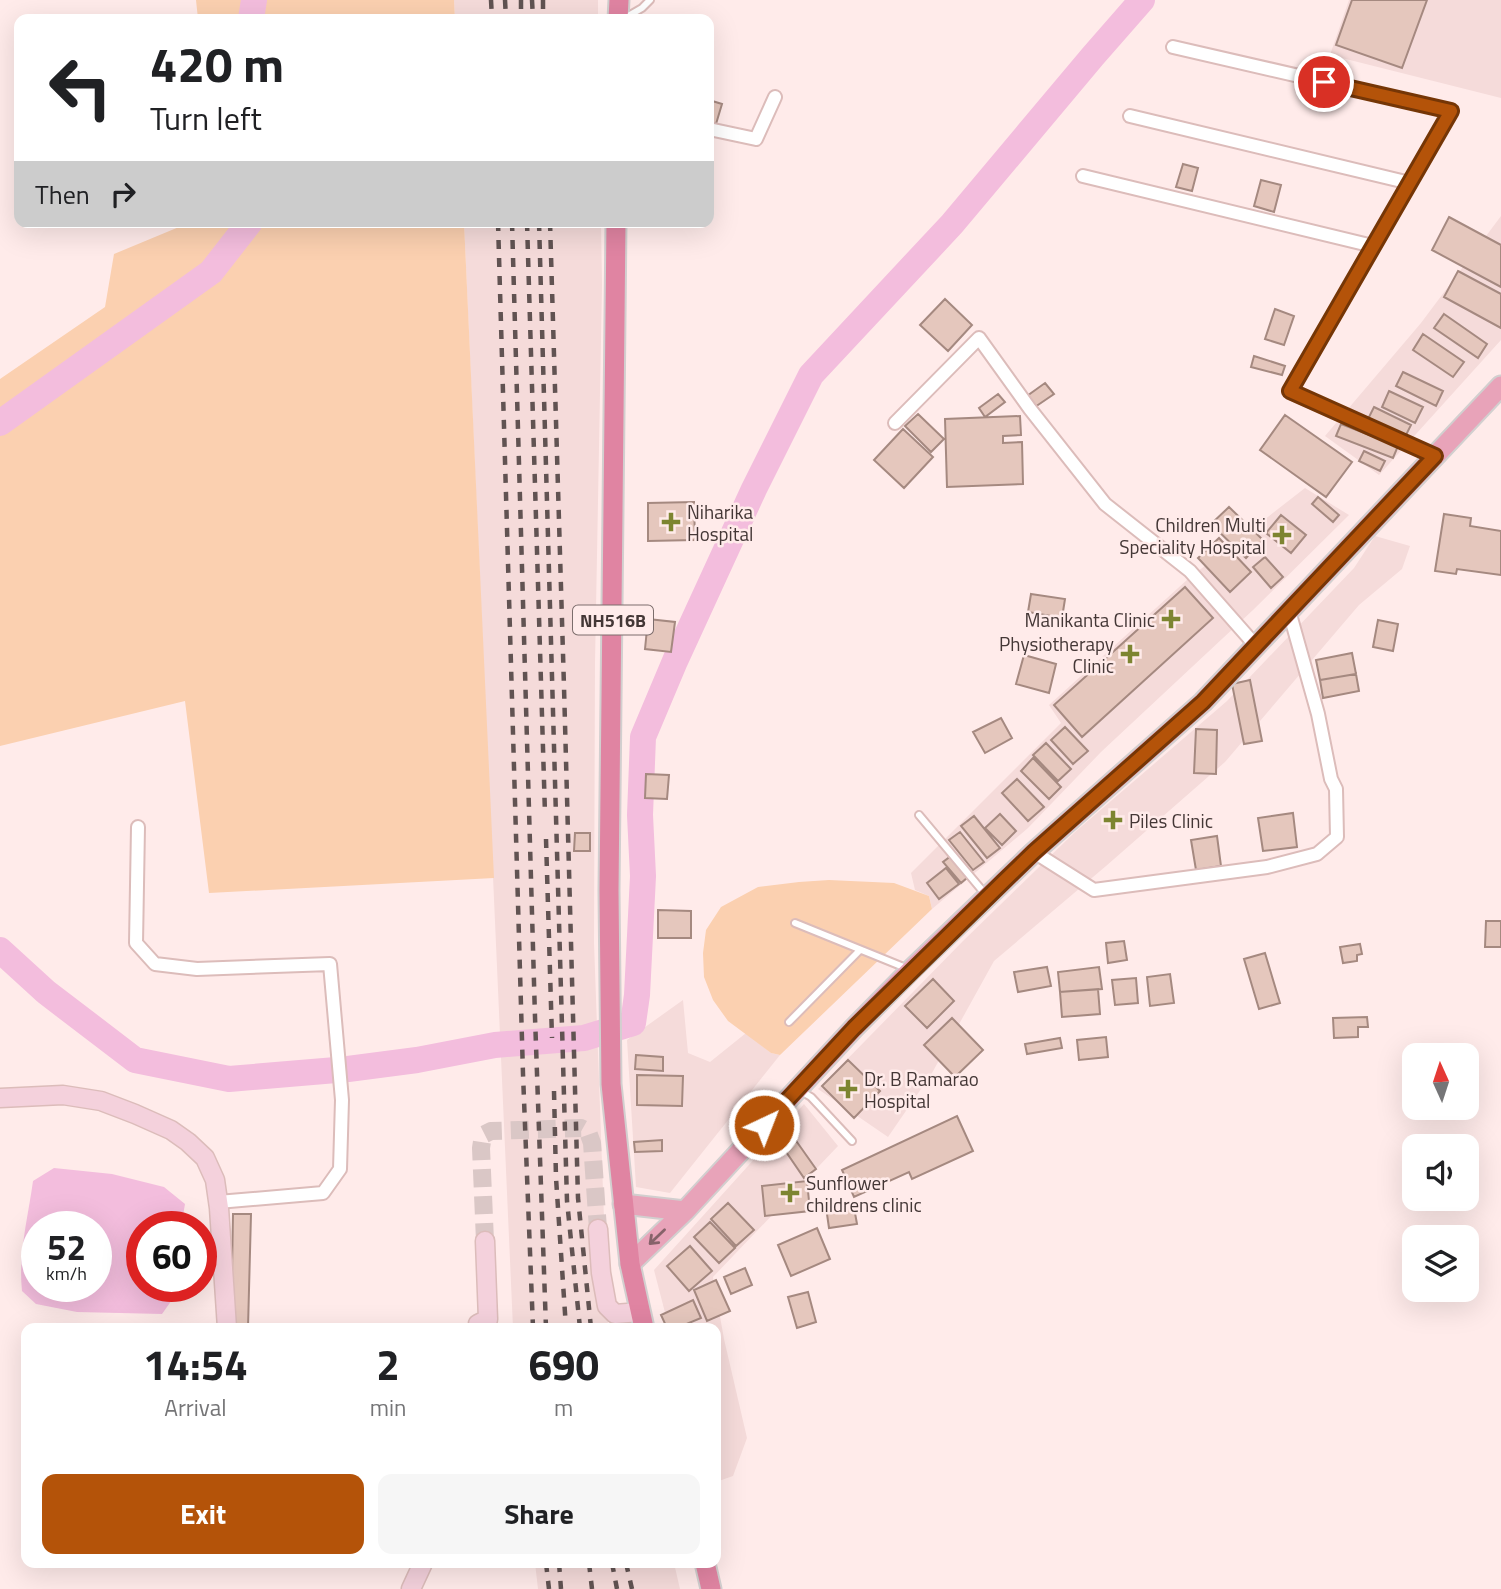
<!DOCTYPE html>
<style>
:root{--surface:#fff;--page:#f6f6f6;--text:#202124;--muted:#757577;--accent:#b45309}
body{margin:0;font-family:"Titillium Web",sans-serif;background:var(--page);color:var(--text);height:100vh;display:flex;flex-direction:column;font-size:26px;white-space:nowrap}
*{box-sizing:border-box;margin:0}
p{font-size:23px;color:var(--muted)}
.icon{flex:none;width:38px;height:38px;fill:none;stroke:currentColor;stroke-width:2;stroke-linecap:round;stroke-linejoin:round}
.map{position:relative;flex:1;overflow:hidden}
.sheet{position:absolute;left:21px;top:1323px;width:700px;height:245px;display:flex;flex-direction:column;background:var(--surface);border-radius:14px;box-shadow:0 7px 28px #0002}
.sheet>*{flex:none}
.banner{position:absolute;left:14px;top:14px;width:700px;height:214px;border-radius:14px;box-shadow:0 7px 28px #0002;background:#fff;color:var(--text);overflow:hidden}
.needle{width:46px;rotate:357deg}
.buttons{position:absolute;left:1402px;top:1043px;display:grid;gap:14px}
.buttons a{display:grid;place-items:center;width:77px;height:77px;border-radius:14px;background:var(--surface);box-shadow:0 7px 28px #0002;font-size:35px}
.speed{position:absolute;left:21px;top:1211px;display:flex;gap:14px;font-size:35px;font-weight:700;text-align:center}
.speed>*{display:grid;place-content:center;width:91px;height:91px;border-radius:50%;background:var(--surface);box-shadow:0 7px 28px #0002;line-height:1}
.speed small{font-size:18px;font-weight:400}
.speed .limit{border:10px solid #d22;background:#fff;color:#111}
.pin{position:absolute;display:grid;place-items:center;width:60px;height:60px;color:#fff;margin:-30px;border:4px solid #fff;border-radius:50%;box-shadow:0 2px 7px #0007}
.me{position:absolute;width:77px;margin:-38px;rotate:43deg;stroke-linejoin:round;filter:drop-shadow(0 0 5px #0008)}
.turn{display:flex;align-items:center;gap:24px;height:147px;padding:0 21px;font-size:32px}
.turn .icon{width:91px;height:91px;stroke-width:2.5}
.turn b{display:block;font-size:49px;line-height:60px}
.then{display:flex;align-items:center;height:66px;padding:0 21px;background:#0003;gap:14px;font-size:26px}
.eta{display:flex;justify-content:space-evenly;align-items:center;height:119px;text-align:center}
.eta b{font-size:42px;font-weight:700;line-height:49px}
.button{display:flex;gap:14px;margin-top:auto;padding:14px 21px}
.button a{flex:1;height:80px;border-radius:14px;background:var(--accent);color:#fff;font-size:28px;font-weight:700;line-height:80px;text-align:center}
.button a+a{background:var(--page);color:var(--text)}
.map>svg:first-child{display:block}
.built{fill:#f5dbda}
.green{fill:#fbd0b0}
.water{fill:#f3bddd;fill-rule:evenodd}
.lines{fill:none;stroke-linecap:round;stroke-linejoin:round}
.river{stroke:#f3bddd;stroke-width:26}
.building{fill:#e5c7bd;stroke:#a58980;stroke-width:2}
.secondary-tunnel{stroke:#dac7c6;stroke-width:18;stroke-dasharray:18 9;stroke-linecap:butt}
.service-casing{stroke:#dcbcba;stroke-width:10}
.minor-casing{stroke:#dcbcba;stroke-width:16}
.secondary-casing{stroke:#dcbcba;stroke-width:21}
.primary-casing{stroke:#d2cfcf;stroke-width:23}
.trunk-casing{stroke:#d2cfcf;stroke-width:23}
.service{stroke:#fff;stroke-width:6}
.minor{stroke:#fff;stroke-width:12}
.secondary{stroke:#f4d1dc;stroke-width:18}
.primary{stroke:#e8a3b9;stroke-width:19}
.trunk{stroke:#e084a2;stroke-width:19}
.rail{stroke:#615352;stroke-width:4.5;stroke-dasharray:9 9;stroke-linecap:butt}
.oneway{stroke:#86626a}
.route-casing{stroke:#753606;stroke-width:18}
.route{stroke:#b45309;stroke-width:12}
.poi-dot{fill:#7d8531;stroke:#ffebea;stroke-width:2.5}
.labels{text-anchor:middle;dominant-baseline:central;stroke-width:5;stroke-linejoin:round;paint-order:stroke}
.shield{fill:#ffebea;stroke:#7c6d6c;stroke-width:2}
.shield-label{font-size:18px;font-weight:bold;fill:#443736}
.poi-label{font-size:19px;fill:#443736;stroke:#ffebea;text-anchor:start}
</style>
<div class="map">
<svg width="1501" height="1589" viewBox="0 0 1501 1589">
<rect width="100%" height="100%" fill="#ffebea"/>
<path class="built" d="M454,0H598V19H455Z
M1349,0H1501V98L1330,55Z
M1501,216V340L1379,475L1325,436L1421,323Z
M464,222H601L602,285L595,663L594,943L608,1328H513Z
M1305,488L1349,515L1253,610L1101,752L1028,828L932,909L929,896L915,890L911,873L1061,723L1049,705L1188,579Z
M1375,536L1410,546L1402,569L1359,605L1225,762L1106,866L994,961L932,1073L888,1137L818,1089L963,941L1075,832L1227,701L1354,568Z
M683,1000L688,1053L710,1062L746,1033L771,1053L780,1055L670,1193L636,1187L627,1040Z
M804,1104L838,1146L713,1277L724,1339L747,1438L733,1476L716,1482V1328H669L654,1270Z
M535,1563H674L680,1589H538Z"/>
<path class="green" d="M196,0H454L455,19H198Z
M191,222H464L494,878L209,893L185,701L0,746V379L105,307L114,254Z
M829,880L894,883L929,896L932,909L780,1055L771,1053L728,1021L713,1000L704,977L703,953L706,930L721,907L758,887L799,882Z"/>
<path class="water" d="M54,1168L112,1174L164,1187L185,1204L181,1227H142V1286H177L174,1297L162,1314L77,1312L36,1304L22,1291C18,1254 28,1218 33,1181ZM37,1227H96V1286H37Z"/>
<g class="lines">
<path class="river" d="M251,19L254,0
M0,423L211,272L250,222
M0,950L46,992L135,1060L229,1079L348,1069L417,1060L495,1045L584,1038L633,1023L637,995L643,876L640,815L643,737L675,661L754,489L811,375L952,224L1093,56L1142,0"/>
</g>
<path class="building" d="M1352,0H1427L1402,68L1336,45Z
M709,100L722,104L716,124L709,121Z
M1183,164L1198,168L1192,191L1176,187Z
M1261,180L1281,185L1274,212L1254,206Z
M1449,217L1501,245V287L1432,250Z
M1458,271L1501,294V328L1444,297Z
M945,299L972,325L948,351L920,325Z
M1275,309L1294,316L1284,345L1265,339Z
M1444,314L1487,344L1478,358L1434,328Z
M1423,334L1464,362L1453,377L1413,350Z
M1254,356L1285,366L1282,375L1251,367Z
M1403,372L1443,391L1436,406L1396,386Z
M1045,383L1054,394L1035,407L1027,396Z
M1389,391L1423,407L1415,423L1382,407Z
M998,394L1005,402L985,417L979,408Z
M1374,407L1411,425L1405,437L1368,419Z
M918,414L944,439L931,452L905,426Z
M1285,415L1352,462L1326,497L1260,450Z
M1020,416L1021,435L1003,436V443L1022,442L1023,484L947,487L945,419Z
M1341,424L1398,446L1393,458L1336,436Z
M903,429L933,457L904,488L874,460Z
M1364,451L1385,461L1380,471L1359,461Z
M1318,497L1339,515L1333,522L1312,504Z
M694,502L695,540L648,541V503Z
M1229,507L1263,540L1246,558L1211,524Z
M1444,514L1471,518L1470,526L1501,531V575L1457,569L1456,574L1435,571Z
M1281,515L1306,535L1291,553L1266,533Z
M1219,538L1251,572L1230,592L1198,558Z
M1265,557L1283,577L1271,588L1253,567Z
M1185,587L1213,618L1082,737L1054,705Z
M1031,594L1065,599L1062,618L1028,612Z
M648,619L675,622L671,652L645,649Z
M1378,620L1398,624L1393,651L1373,647Z
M1352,653L1356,674L1320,680L1316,660Z
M1024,655L1056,664L1049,693L1016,684Z
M1356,674L1359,691L1323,698L1320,680Z
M1250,680L1262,741L1244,744L1232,684Z
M1001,718L1012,738L985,753L973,732Z
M1065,727L1088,751L1073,764L1051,740Z
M1196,729L1217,730L1216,774L1194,773Z
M1046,743L1071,769L1058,781L1033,755Z
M1033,758L1061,787L1049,799L1021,771Z
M646,774L669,775L667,799L645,798Z
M1017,779L1044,807L1028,821L1002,793Z
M1293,813L1297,847L1263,851L1258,818Z
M1000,814L1016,831L1002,845L985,828Z
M974,816L1000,848L987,858L961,826Z
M960,832L984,862L973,870L949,840Z
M575,833H590V851H574Z
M1217,836L1221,866L1196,870L1191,840Z
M951,856L968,877L961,883L943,862Z
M946,868L959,884L939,899L927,883Z
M658,910L691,911V938H658Z
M1486,921H1501V947H1485Z
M1124,941L1127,960L1108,963L1106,943Z
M1360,944L1362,954L1357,955V961L1343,963L1340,947Z
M1265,953L1280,1003L1259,1009L1244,959Z
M1047,967L1051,986L1018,992L1014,972Z
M1099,967L1102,989L1060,992L1058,972Z
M1170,974L1174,1003L1150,1006L1147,977Z
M1136,978L1138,1003L1115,1005L1112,980Z
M933,979L954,1001L927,1028L905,1006Z
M1098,989L1100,1014L1062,1017L1060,992Z
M1367,1017L1368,1027H1358V1037L1334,1038L1333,1018Z
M952,1018L983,1050L955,1077L924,1045Z
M1106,1037L1108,1057L1079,1060L1077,1040Z
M1060,1038L1062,1048L1027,1054L1025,1044Z
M636,1055L663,1057V1071L635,1069Z
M848,1060L880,1091L854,1118L822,1086Z
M637,1075L683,1076L682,1106L637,1105Z
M957,1116L973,1151L912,1179L909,1172L854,1197L842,1170Z
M792,1135L816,1169L804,1178L780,1143Z
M662,1140V1151L635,1152L634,1142Z
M807,1181L810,1211L765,1216L762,1186Z
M853,1202L857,1224L829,1228L826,1207Z
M728,1203L754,1230L736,1246L711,1219Z
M233,1214H251L248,1328H231Z
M710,1222L735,1248L719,1263L694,1237Z
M817,1228L830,1259L791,1276L778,1245Z
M690,1246L712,1271L689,1291L667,1266Z
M745,1268L752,1285L731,1294L724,1277Z
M716,1280L730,1311L707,1321L694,1290Z
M808,1292L816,1322L797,1328L788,1297Z
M693,1300L701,1318L677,1328H667L661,1315Z"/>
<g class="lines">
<path class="secondary-tunnel" d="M485,1241L481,1148L483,1135L491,1131L581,1128L588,1132L592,1143L598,1229"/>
<g class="service-casing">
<path id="service" d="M623,19L642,8L650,0
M919,815L986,895
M795,923L906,968
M789,1022L860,950
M799,1090L811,1097L852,1141"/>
</g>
<g class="minor-casing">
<path id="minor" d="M1173,47L1451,111L1290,392L1435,456
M1130,116L1410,183
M709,129L756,139L775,97
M1083,176L1373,246
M895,423L979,338L1030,409L1105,504L1190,571L1256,646
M138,827L136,943L155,964L197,969L330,964L342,1100L340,1169L323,1193L218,1202
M1034,852L1094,890L1267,867L1317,854L1337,837L1336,789L1331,779L1318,714L1289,611"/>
</g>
<g class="secondary-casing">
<path id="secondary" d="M0,1098L63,1095L101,1101L135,1114L171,1130L188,1142L205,1158L215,1180L219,1208L227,1328
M598,1229L601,1273L607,1306L615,1314L640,1312
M478,1328V1324L488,1319L485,1241
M411,1589L423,1563"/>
</g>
<g class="primary-casing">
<path id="primary" d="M623,1204L685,1211
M630,1264L685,1211L854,1028L911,970L1034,852L1203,702L1501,386"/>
</g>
<g class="trunk-casing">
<path id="trunk" d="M618,19L619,0
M616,222L609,891L611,1084L630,1264L644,1328
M705,1563L711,1589"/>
</g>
<use href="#service" class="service"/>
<use href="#minor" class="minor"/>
<use href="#secondary" class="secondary"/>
<use href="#primary" class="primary"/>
<use href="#trunk" class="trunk"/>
<path class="rail" d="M491,0L492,19
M505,0L506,19
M521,0V19
M532,0L533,19
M543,0V19
M498,222L523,1074L533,1328
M512,222L535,1017L546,1328
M527,222L545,814
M539,222L567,1201L580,1328
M550,222L564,687L578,1198L591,1328
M546,839L552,1038
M554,1091L556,1178L566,1328
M546,1563L549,1589
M559,1563L561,1589
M589,1563L592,1589
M612,1563L617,1589
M626,1563L632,1589"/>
</g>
<defs><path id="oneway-shaft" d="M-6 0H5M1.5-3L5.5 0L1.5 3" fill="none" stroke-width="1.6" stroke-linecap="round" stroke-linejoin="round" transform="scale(1.75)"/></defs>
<use class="oneway" href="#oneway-shaft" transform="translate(657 1237) rotate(136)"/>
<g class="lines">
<g class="route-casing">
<path id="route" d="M764,1125L854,1028L1003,882L1034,852L1203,702L1435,456L1290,391L1451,111L1324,82"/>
</g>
<use href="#route" class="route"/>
</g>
<g class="poi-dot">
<path d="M667.5 511.5h7v7h7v7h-7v7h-7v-7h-7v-7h7z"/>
<path d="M1278.5 524.5h7v7h7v7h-7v7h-7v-7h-7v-7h7z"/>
<path d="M1167.5 608.5h7v7h7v7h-7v7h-7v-7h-7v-7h7z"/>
<path d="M1126.5 643.5h7v7h7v7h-7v7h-7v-7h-7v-7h7z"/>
<path d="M1109.5 809.5h7v7h7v7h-7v7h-7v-7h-7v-7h7z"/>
<path d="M844.5 1078.5h7v7h7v7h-7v7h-7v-7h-7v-7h7z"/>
<path d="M786.5 1182.5h7v7h7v7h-7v7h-7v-7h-7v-7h7z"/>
</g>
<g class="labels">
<rect class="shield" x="573" y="605.5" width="80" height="29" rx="5"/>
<g class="shield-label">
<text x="613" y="620">NH516B</text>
</g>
<g class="poi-label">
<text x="687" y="511">Niharika<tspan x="687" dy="22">Hospital</tspan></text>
<text x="1266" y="524" text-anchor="end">Children Multi<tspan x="1266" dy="22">Speciality Hospital</tspan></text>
<text x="1155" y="619" text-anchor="end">Manikanta Clinic</text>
<text x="1114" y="643" text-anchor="end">Physiotherapy<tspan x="1114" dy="22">Clinic</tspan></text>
<text x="1129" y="820">Piles Clinic</text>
<text x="864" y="1078">Dr. B Ramarao<tspan x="864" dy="22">Hospital</tspan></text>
<text x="806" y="1182">Sunflower<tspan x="806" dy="22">childrens clinic</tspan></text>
</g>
</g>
</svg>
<div class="buttons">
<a><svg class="needle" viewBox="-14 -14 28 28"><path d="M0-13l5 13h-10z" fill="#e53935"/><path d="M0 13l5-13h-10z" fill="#757577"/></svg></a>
<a><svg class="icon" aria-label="sound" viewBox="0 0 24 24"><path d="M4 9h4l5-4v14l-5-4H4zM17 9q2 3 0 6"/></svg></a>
<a><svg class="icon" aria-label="layers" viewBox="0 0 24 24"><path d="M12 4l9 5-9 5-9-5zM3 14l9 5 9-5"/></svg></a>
</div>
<div class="speed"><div>52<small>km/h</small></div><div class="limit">60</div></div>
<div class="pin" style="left:1324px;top:82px;background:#d93025"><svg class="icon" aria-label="arrive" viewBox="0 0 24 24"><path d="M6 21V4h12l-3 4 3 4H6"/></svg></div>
<svg class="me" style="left:764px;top:1125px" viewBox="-20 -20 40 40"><circle r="17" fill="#b45309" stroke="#fff" stroke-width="3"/><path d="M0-11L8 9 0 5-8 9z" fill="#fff"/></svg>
<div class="banner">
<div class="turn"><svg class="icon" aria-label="left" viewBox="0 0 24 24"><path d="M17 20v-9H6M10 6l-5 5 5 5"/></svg><div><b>420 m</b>Turn left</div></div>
<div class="then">Then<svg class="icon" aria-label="right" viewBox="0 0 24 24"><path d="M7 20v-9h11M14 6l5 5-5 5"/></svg></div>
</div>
<section class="sheet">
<div class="eta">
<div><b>14:54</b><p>Arrival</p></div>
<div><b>2</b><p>min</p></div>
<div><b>690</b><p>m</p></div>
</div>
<div class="button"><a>Exit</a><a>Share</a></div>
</section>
</div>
